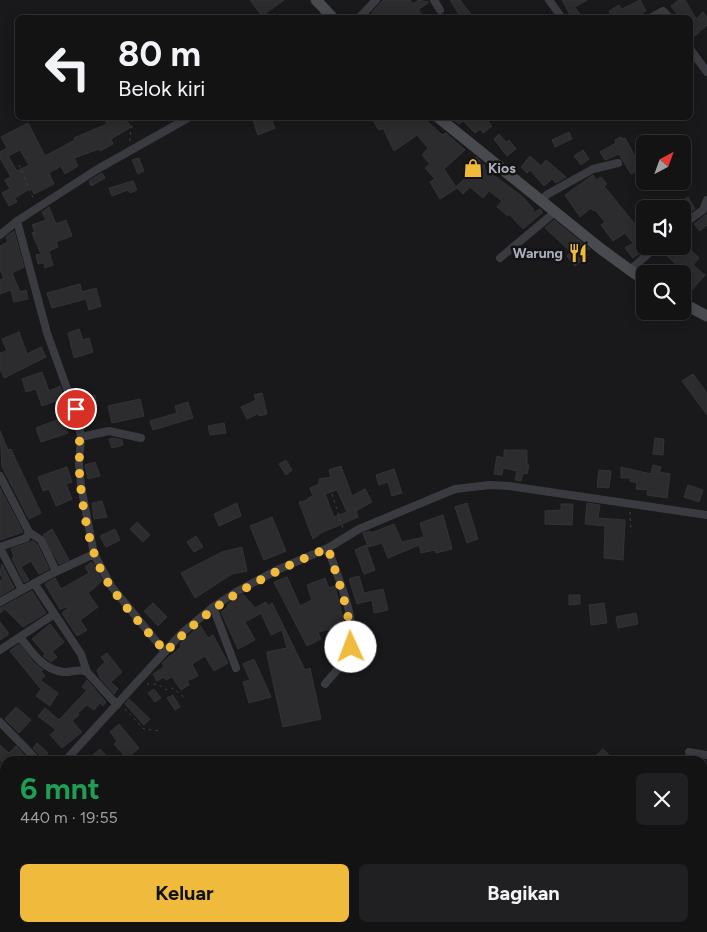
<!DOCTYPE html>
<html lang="id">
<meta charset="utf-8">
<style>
:root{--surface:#131314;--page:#202022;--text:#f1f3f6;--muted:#9d9ea0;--line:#323234;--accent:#f0ba3c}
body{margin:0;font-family:Figtree,sans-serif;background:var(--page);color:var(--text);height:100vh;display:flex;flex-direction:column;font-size:19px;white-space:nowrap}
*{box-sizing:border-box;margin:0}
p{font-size:16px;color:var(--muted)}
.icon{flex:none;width:28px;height:28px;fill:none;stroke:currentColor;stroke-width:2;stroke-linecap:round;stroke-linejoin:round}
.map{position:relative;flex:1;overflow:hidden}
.sheet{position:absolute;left:0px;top:756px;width:708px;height:176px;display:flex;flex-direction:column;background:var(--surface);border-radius:15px 15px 0 0;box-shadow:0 2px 12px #0003,0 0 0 1px var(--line)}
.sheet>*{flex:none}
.top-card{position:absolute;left:15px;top:15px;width:678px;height:105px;border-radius:8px;box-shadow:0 2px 12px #0003,0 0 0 1px var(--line);background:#131314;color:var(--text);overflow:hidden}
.needle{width:32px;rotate:41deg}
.buttons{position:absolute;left:636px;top:135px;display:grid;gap:10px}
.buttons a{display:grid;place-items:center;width:55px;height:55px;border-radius:8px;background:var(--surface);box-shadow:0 2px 12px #0003,0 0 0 1px var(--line);font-size:25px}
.pin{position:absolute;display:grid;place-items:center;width:42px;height:42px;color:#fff;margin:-21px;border:2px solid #fff;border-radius:50%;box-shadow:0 1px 5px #0007}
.me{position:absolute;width:55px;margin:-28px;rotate:358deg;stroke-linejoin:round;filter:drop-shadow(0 0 4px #0008)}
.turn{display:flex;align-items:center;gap:18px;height:105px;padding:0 20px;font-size:22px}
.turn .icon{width:65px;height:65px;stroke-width:2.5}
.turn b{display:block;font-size:35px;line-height:42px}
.round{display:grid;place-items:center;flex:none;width:52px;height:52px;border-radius:8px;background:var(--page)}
.summary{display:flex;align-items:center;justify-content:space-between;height:85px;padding:0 20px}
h1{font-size:30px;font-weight:700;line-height:38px;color:#1e9e55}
.cta{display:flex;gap:10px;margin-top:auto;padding:10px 20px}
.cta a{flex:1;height:58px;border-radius:8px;background:var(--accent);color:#111;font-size:20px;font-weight:700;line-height:58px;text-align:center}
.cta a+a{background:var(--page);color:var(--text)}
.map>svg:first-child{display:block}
.building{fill:#2c2c2f;stroke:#333337;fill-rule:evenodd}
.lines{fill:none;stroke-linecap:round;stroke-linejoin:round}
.path{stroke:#404247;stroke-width:1;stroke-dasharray:2.5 4;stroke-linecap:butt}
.street{stroke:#3a3b40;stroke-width:8}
.secondary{stroke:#484a50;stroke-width:11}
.route{stroke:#f0ba3c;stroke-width:9;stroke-dasharray:0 16.2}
.labels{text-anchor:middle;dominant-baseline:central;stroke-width:5;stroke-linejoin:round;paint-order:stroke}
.poi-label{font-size:14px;font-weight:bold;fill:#abafba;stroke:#141416;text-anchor:start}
</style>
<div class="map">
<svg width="707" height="932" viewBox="0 0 707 932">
<rect width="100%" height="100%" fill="#19191b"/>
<path class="building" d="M250,0H284L262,16Z
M383,0H410L413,4L418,0L429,2L418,10L425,18H372L370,15Z
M450,0H460L474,18H457L460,16Z
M562,0H587L575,7L582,18H572Z
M640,0L646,11L634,18L629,14L624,18H613L609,11L619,5L622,9Z
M679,0H685L696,19L703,12L707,17V25L695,36L690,30V18H680L671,6Z
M103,118H125L131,127L111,139L113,144L100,151L99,149L74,158L78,166L65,174L61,166L49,173L54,184L34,194L31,188L15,198L17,202L9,206L2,193L10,189L5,180L11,177L0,158V152L7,148L1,137L28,123L45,156L75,140L74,138L107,124ZM20,150L29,165L17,171L8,156Z
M252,118H271L275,128L258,135Z
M371,118H424L442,135L446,133L465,150L444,169L456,187L467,176L463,169L476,157L485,166L484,168L523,197L534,210L530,215L540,209L543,212L523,229L509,214L508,216L497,207L502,201L489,191L483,198L470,187L463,194L457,188L440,199L430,182L435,179L425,168L430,164L422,155L428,148L417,135L394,151L383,128L379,130Z
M451,118H492L488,121L492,126L483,133L480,129L475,133L463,121L459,124Z
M569,132L572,139L555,147L552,140Z
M499,134L506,142L509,140L516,149L507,156L494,139Z
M621,137L622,139L625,138L642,169L631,174L619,154L605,160L600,152L616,143L615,140Z
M583,150L589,159L581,165L574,156Z
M530,156L541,166L546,160L566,177L556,183L552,179L544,186L530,170L527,173L521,167Z
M139,158L144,171L138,174L132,160Z
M102,173L105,178L91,186L89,181Z
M593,175L596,180L601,177L607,184L604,186L638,228L645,221V249L633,258L625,248L633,243L625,233L613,241L601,225L605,222L595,210L594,211L591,208L580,217L565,195Z
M133,181L137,190L130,193L128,190L112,196L109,188Z
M688,197L695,209L686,215L682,217V209H668Z
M49,207L56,224L66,220L72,236L56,242L58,247L49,251L53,265L45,268L44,263L38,264L36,255L41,254L32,233L35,232L32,225L46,220L42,212Z
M707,214V225L700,231L694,224Z
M554,220L590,249L585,251L588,255L575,266L567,256L571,252L545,228Z
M14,231L24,267L12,273L20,292L26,290L28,299L14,302L11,290L0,294V280L4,278L0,270V246L8,242L6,237Z
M662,246H687L699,258L693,265L705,275L692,290L682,281L687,275L661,250Z
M80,284L82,292L96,288L101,306L89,310L86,299L52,308L47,293Z
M79,329L83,340L89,338L93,352L74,358L68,333Z
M19,332L27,354L41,347L46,357L4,378L0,369V353L7,351L2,339Z
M42,372L49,391L60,386L69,413L59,416L55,401L42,406L36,389L26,392L22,379Z
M693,374L707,393V415L682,381Z
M262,393L267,414L259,416V413L247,419L241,407L256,400L254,395Z
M95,395L97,406L85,408L83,397Z
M140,399L144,416L112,423L108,406Z
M188,402L193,418L153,430L150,421L177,413L175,406Z
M62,418L68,433L41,442L36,428Z
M224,423L226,433L210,435L208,426Z
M0,431L8,450L11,449L16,460L41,513L29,519L2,467Z
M113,438L122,440L123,445L112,448L109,439Z
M655,438L664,439L663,455L653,454Z
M504,450H527V464L529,465L527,474L523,473L521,481L515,480L517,471L503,468L502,475L494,474L497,456L504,458Z
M286,460L292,470L286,475L279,464Z
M95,462L100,476L88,479L85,465Z
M653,465L661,467L659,472L670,474L667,498L647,495L648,490L636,489L637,483L630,481V478H621V467L651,474Z
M341,466L352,496L365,489L372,502L356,511L358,517L321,533L313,539L299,502L308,500V498L313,496L310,488L319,484V479L331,477L329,470ZM337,490L347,512L334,517L325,494Z
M67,467L72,482L66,484L72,499L56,506L49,489L43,491L38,477Z
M394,469L402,493L392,496L388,482L379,485L376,475Z
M599,470L611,471L609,488L597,487Z
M688,485L703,490L699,502L684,497Z
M0,488L23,532L0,540Z
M102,501L107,517L94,519L92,503Z
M237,503L241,516L219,526L214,514Z
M467,503L478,539L467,543L455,507Z
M587,503L600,505L598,518L625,520L623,560L604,558L605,526L585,524Z
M561,504H573L572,525L545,524V511L561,510Z
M443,515L452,549L436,553L435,550L421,553L419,545L388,558L382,543L368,547L363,533L370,531L371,533L394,524L402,542L424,537L420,523Z
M272,517L286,551L264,560L250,526Z
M137,522L150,535L143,542L130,529Z
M52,529L69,560L59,564L43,535Z
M115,529L120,540L106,547L100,536Z
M196,536L203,547L194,552L187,542Z
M32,541L37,544L49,569L39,574L31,561L21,567L29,580L24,582L12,558L14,557L11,549Z
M366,545L375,570L364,574L355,550Z
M242,547L247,571L232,574L195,598L181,573L222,552Z
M92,562L102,581L88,593L98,607L80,620L87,630L77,636L62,613L71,606L60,609L45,584L55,578L61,589L89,573L85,567Z
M2,564L14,588L0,596V581L3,579L0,574Z
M359,576L364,593L383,589L388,610L374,613L372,600L357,604L349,579Z
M287,577L300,606L312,600L307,585L325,578L329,588L335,586L345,626L318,632L321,639L307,646L274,582Z
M32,591L46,613L23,627L5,609L0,613V608Z
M243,594L255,608L266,602L268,606L272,603L305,670L310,668L321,719L283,727L267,655V652L287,648L282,630L271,635L261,613L245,622L255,640L238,649L221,612L228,607L227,605Z
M569,595H580V604L569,605Z
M153,603L167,617L158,626L144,611Z
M604,603L607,623L591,625L589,605Z
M636,613L638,624L618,628L616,617Z
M0,622L8,632V635L0,640Z
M50,624L64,642L52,652L57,657L51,662L43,656L45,654L32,639Z
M200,625L208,638L213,635L228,663L214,671L205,656L192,664L198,676L187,681L189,685L181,690L172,677L166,680L164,677L157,681L153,674L164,667L162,663L181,647L180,644Z
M19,644L34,663L43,670L41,671L45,676L40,680L58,693L50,706L36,696L41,689L10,651Z
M107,653L122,672L111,682L118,689L114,694L100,678L97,670L105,662L101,657Z
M254,659L271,697L249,703L243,682L250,680L243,664Z
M87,680L106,702L103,706L100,703L94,710L87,705L78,713L79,715L72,721L82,732L62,748L50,735L56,730L38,716L45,708L59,720L87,690L82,687Z
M154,689L161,698L155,702L148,693Z
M173,695L180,707L175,710L167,698Z
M129,699L150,719L144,725L125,704Z
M16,707L31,720L19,733L5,719Z
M119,724L139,748L127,759L114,744L117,741L110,732Z
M37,743L48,753L43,758L33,748Z
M0,745L9,753L16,746L30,761H0Z
M100,749L111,761H86Z
M603,749L615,761H597L593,758Z"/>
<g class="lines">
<path class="path" d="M130,141C129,132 134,127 131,118
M19,165L34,200
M332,494L343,529
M630,512L631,532
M147,684H157L167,690L173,688L186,699
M125,709L144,729L160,731"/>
<path class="street" d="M434,0L440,10
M549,0L562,18
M359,18L376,0
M650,18L663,11L670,18
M690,49L707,72
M540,200L548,194L593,169L618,163
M17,221L47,333L78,419L81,437L79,464L81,486L94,554L111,586L165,652
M682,225L703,210L707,200
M0,235L17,221L96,170L188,118
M500,258L555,212
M629,271L657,246
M81,437L109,431L141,438
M0,476L29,532L26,538L0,547
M29,532L41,540L56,571
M0,548L22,590
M34,583L81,654L87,672L117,705
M0,602L53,573L94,554
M213,607L236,668
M20,637C32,652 42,669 63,672C71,673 78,668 87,672
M0,650L53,615
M325,684C334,673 348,660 351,646C356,614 337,577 328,548
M0,722L38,761
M689,752L707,755
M65,761L182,633L213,607L236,592L277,570L328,548L359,529L455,489L490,485L509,486L707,515
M702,792H707
M0,796L5,802
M0,833L5,827
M702,879L707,880
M702,893L707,890
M68,928L70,932
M186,928L188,932
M168,932L180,928
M376,932L388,928"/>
<path class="secondary" d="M316,0L333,18
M439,118L601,249L645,281
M682,303L707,316"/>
</g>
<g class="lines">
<path class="route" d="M76,409C82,433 78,456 80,481C84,516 90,558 111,587C127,610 147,631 166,652C211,602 267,574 328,548C338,581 351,612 351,647"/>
</g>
<defs>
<g id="shop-bare" transform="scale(1.5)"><path d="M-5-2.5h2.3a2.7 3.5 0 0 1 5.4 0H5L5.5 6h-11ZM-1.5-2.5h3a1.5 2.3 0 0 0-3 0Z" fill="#f0ba3c" stroke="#141416" stroke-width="2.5" paint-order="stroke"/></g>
<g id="restaurant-bare" transform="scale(1.5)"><path d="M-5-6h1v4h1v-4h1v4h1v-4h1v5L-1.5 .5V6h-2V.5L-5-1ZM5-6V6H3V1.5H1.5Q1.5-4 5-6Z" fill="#f0ba3c" stroke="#141416" stroke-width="2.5" paint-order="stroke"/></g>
</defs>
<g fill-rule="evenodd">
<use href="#shop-bare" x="473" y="168"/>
<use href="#restaurant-bare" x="578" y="253"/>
</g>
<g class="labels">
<g class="poi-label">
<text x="488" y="168">Kios</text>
<text x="563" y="253" text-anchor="end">Warung</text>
</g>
</g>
</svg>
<div class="buttons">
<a><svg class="needle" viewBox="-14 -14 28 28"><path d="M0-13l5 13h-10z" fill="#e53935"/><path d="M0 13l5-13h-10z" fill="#9d9ea0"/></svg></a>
<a><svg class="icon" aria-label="sound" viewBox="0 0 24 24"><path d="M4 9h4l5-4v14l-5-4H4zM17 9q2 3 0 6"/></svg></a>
<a><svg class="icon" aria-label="search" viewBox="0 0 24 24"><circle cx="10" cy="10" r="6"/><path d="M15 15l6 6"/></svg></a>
</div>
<div class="pin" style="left:76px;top:409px;background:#d93025"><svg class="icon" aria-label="arrive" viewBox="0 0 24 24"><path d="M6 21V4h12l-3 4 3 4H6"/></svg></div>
<svg class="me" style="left:351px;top:647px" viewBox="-20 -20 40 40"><circle r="19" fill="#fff"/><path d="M0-13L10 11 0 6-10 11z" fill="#f0ba3c"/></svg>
<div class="top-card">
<div class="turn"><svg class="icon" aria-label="left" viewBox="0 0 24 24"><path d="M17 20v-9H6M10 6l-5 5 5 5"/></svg><div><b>80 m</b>Belok kiri</div></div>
</div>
<section class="sheet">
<div class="summary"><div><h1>6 mnt</h1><p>440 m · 19:55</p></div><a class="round"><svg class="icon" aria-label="close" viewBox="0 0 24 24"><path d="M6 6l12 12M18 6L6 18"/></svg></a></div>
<div class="cta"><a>Keluar</a><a>Bagikan</a></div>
</section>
</div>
